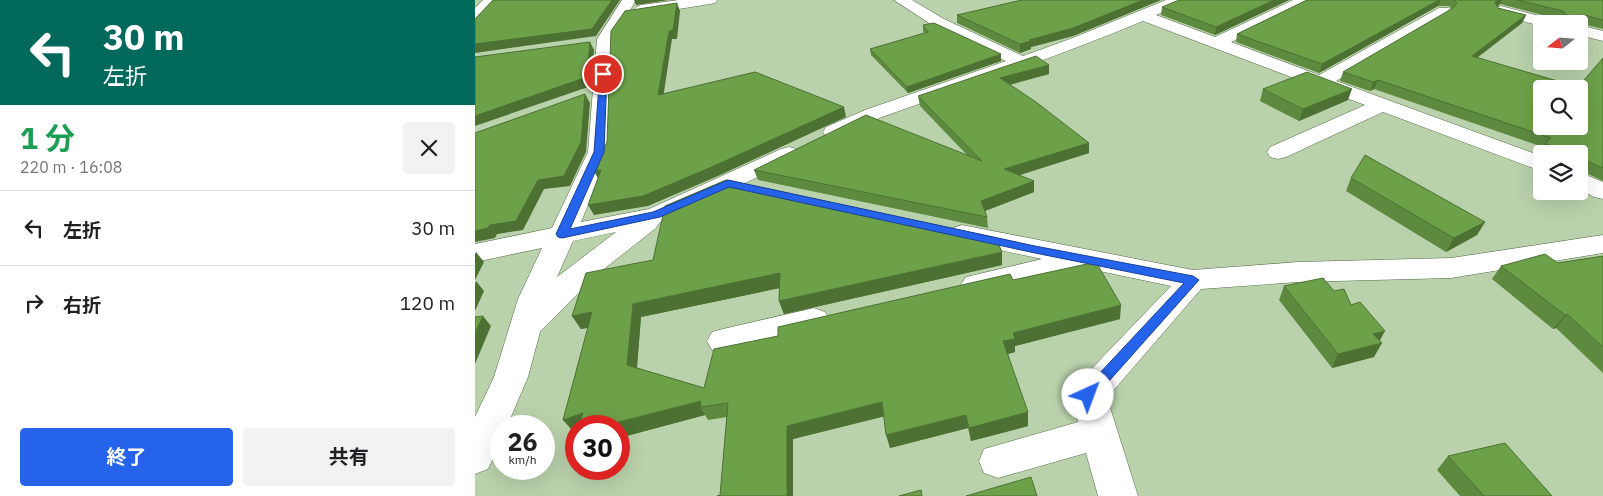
<!DOCTYPE html>
<html lang="ja">
<meta charset="utf-8">
<style>
:root{--surface:#fff;--page:#f2f2f2;--text:#202124;--muted:#757577;--line:#e0e0e0;--accent:#2563eb}
body{margin:0;font-family:"IBM Plex Sans","Noto Sans JP",sans-serif;background:var(--page);color:var(--text);height:100vh;display:flex;flex-direction:column;font-size:19px;white-space:nowrap}
*{box-sizing:border-box;margin:0}
p{font-size:16px;color:var(--muted)}
.icon{flex:none;width:28px;height:28px;fill:none;stroke:currentColor;stroke-width:2;stroke-linecap:round;stroke-linejoin:round}
.map{position:relative;flex:1;overflow:hidden}
.drawer{display:flex;flex-direction:column;background:var(--surface);width:475px}
.drawer>*{flex:none}
.banner{background:#00695c;color:#fff;overflow:hidden}
.needle{width:32px;rotate:253deg}
.tools{position:absolute;left:1058px;top:15px;display:grid;gap:10px}
.tools a{display:grid;place-items:center;width:55px;height:55px;border-radius:5px;background:var(--surface);box-shadow:0 5px 20px #0002;font-size:25px}
.speed{position:absolute;left:15px;top:415px;display:flex;gap:10px;font-size:25px;font-weight:700;text-align:center}
.speed>*{display:grid;place-content:center;width:65px;height:65px;border-radius:50%;background:var(--surface);box-shadow:0 5px 20px #0002;line-height:1}
.speed small{font-size:12px;font-weight:400}
.speed .limit{border:8px solid #d22;background:#fff;color:#111}
.pin{position:absolute;display:grid;place-items:center;width:42px;height:42px;color:#fff;margin:-21px;border:2px solid #fff;border-radius:50%;box-shadow:0 1px 5px #0007}
.me{position:absolute;width:55px;margin:-28px;rotate:43deg;stroke-linejoin:round;filter:drop-shadow(0 0 4px #0008)}
.turn{display:flex;align-items:center;gap:18px;height:105px;padding:0 20px;font-size:22px}
.turn .icon{width:65px;height:65px;stroke-width:2.5}
.turn b{display:block;font-size:35px;line-height:42px}
.round{display:grid;place-items:center;flex:none;width:52px;height:52px;border-radius:5px;background:var(--page)}
.summary{display:flex;align-items:center;justify-content:space-between;height:85px;padding:0 20px}
h1{font-size:30px;font-weight:700;line-height:38px;color:#1e9e55}
.cta{display:flex;gap:10px;margin-top:auto;padding:10px 20px}
.cta a{flex:1;height:58px;border-radius:5px;background:var(--accent);color:#fff;font-size:20px;font-weight:700;line-height:58px;text-align:center}
.cta a+a{background:var(--page);color:var(--text)}
ul{padding:0;list-style:none}
li{display:flex;align-items:center;gap:15px;height:75px;padding:0 20px;border-top:1px solid var(--line)}
li div{flex:1}
li b{display:block;font-size:19px}
li em{font-style:normal}
main{display:flex;flex:1;min-height:0}
.map>svg:first-child{display:block}
.lines{fill:none;stroke-linecap:round;stroke-linejoin:round}
.minor-casing{stroke:#536847;stroke-width:1}
.minor{fill:#fff;fill-rule:evenodd}
.wall{fill:#5e8a3f}
.shaded-wall{fill:#4c7133}
.building{fill:#6da149;stroke:#4c7133;fill-rule:evenodd}
.route{fill:#2563eb;stroke:#184099}
</style>
<main>
<section class="drawer">
<div class="banner">
<div class="turn"><svg class="icon" aria-label="left" viewBox="0 0 24 24"><path d="M17 20v-9H6M10 6l-5 5 5 5"/></svg><div><b>30 m</b>左折</div></div>
</div>
<div class="summary"><div><h1>1 分</h1><p>220 m · 16:08</p></div><a class="round"><svg class="icon" aria-label="close" viewBox="0 0 24 24"><path d="M6 6l12 12M18 6L6 18"/></svg></a></div>
<ul>
<li><svg class="icon" aria-label="left" viewBox="0 0 24 24"><path d="M17 20v-9H6M10 6l-5 5 5 5"/></svg><div><b>左折</b></div><em>30 m</em></li>
<li><svg class="icon" aria-label="right" viewBox="0 0 24 24"><path d="M7 20v-9h11M14 6l5 5-5 5"/></svg><div><b>右折</b></div><em>120 m</em></li>
</ul>
<div class="cta"><a>終了</a><a>共有</a></div>
</section>
<div class="map">
<svg width="1128" height="496" viewBox="0 0 1128 496">
<rect width="100%" height="100%" fill="#bad2ac"/>
<g class="lines">
<g class="minor-casing">
<path id="minor" d="M8,0H23L6,20L0,22V8Z
M147,0H161L138,39L135,152L106,222L174,209L306,149L314,147L322,149L325,154L322,159L185,222L181,228L120,276L65,332L53,377L32,426H26C26,443 20,455 13,469L0,474V417L19,377L43,299L67,248L0,262V244L77,228L113,152L122,39ZM141,232L82,277L98,241Z
M204,0H242L240,3L235,4L166,15L161,13L158,10L161,7L166,5Z
M419,0H437L469,19L548,56L595,39L691,0H711L709,3L681,15L740,37L818,0H837L835,3L756,42L844,75L964,8H974L977,11L974,14L861,81L1066,156V171L908,112L811,157L803,159L795,157L792,152L795,147L890,105L668,21C582,57 494,86 407,117C390,124 370,141 351,137L348,132L351,127L390,110L531,61L457,25Z
M1026,6L1083,21L1085,24H1066V26L1021,14L1018,11L1021,8Z
M1104,25L1128,31V41L1104,35Z
M1104,172L1128,182V199L1119,197L1104,189Z
M487,225L718,270L823,262L976,258L1128,235V253L976,278L823,282L726,289L632,398L663,496H623L611,453L523,478L509,473L504,461L509,449L603,422L596,395L601,385L696,286L610,268L501,294L491,291L486,284L491,277L567,259L478,240L474,234L478,228Z
M339,308L350,312L355,320L350,328L248,353L237,350L232,341L237,332L248,329Z"/>
</g>
<use href="#minor" class="minor"/>
</g>
<path class="wall" d="M546,0H686L598,36L556,47V49L545,53L482,23V15Z
M814,0L740,35L686,15L687,7Z
M832,0H1128V29L1104,23V24H1089L1087,23L1083,19L1025,4L1023,6V8L1051,15L1047,23L1002,58L1103,87L1128,58V181L1105,170L1104,171V154H1066L1064,153L1068,147L899,89L895,91L865,81L868,72L977,9L974,6H963L844,73L761,42L762,34Z
M448,25L526,61L433,93L396,55L395,49L450,33L448,31Z
M574,65V74L535,85L614,143V153L544,175L559,192L510,211L512,217L513,228L283,180L279,170L492,155L445,106L443,96Z
M788,89L873,100L824,121L785,101Z
M876,178L1010,222L1002,235L971,252L871,191Z
M1128,256V373L1081,328L1078,329L1017,279L1026,266L1083,263Z
M527,265L309,314L304,301V288L166,317L162,368L229,388L303,336L538,280L645,319L540,346V352L533,354L553,426L496,441L493,428L415,448L409,416L318,439V496H242L245,495L252,417L233,420L230,415L144,438V426L100,433L88,420L113,328L106,329L97,316L111,273Z
M809,286L859,291L876,305L905,341L899,357L857,368L804,300Z
M973,456L1077,496H985L962,470Z"/>
<path class="shaded-wall" d="M137,0H145L121,36L0,53V44Z
M159,0H194L161,5Z
M668,0H686L598,36L556,47V49L545,53V44L554,40Z
M799,0H814L740,35L741,27Z
M964,0H966L963,6L844,73L847,64Z
M1024,0H1027L1025,4L1017,10L1020,2Z
M202,3L205,11L202,39H197L187,105L183,95L194,31Z
M1051,15L1047,23L992,65L997,56Z
M115,42L119,50L116,86L0,126V116Z
M526,54V61L433,93L432,87Z
M574,65V74L525,87V78Z
M903,80L899,89L895,91L898,82Z
M877,89L873,100L824,121L828,109Z
M110,94L115,103L111,152L95,186L69,189L48,230L22,234L20,238L0,242V231L15,225Z
M369,107L371,117L243,176L173,206L119,215L113,205Z
M614,143V153L529,180V169Z
M126,170L125,182L119,171Z
M559,181V192L507,212L506,201Z
M1010,222L1002,235L971,252L979,238Z
M1,252L9,262L0,280V254Z
M527,252V265L309,314L304,301Z
M305,273L310,287L166,317L161,378L152,365L158,304Z
M1,281L9,291L0,311V284Z
M646,305L645,319L540,346V352L529,355L528,341L538,333Z
M117,312L126,325L106,329L97,316Z
M1092,314L1081,328L1078,329L1090,315Z
M8,316L16,326L0,364V333Z
M910,331L903,344L907,343L899,357L857,368L863,354L898,334Z
M226,401L225,407L230,415L144,438V426H128Z
M407,402L411,416L318,439V496H312V426Z
M553,412V426L496,441L494,428Z
M108,413L118,426H101V432L100,433L88,420Z
M491,415L493,428L415,448L411,435Z"/>
<path class="building" d="M18,0H137L117,29L0,44V19Z
M547,0H668L598,28L554,40L556,41L545,44L482,15Z
M704,0H799L741,27L687,7Z
M832,0H964L847,64L762,34Z
M979,0H1024L1020,2L1023,8L1051,15L997,56L1103,87L1128,58V168L1111,161L1109,163L1104,162V154H1083L1074,150V145L1070,144L1076,138L903,80L898,82L868,72L978,8L982,3ZM1066,89H1104V126H1066Z
M1042,0H1128V20L1109,15L1107,19L1091,15L1088,11Z
M202,3L198,30L194,31L183,95L280,72L369,107L239,166L168,196L113,205L126,170L119,171L132,142L136,31L150,11Z
M459,23L526,54L432,87L395,49L453,32L448,25Z
M115,42L112,77L0,116V57Z
M561,56L574,65L525,78L561,102L614,143L529,169L559,181L506,201L512,217L279,170L391,115L507,161L443,96Z
M832,72L877,89L828,109L788,89Z
M110,94L106,142L89,176L63,180L41,221L15,225L13,228L0,231V133Z
M890,155L1010,222L979,238L876,178Z
M251,180L521,238L527,252L304,301L305,273L158,304L152,365L229,388L239,349L303,336V327L535,274L538,280L621,262L646,305L538,333L540,339L528,341L553,412L494,428L491,415L411,435L407,402L312,426V496H242L245,495L253,403L225,407L226,401L128,426H103L108,413L88,420L117,312L97,316L111,273L178,260L190,206Z
M1070,254L1083,263L1128,256V347L1092,314L1090,315L1026,266Z
M848,278L859,291L869,289L876,305L885,302L910,331L898,334L907,343L863,354L809,286Z
M8,316L0,333V317Z
M1030,443L1077,496H1009L973,456Z
M556,477L562,496H491Z
M446,490L447,496H424Z"/>
<path class="route" d="M125,72L132,74L129,152L95,229L178,212L253,180L560,246L718,276L724,280L618,399L613,401L608,399L605,395L608,391L709,283L560,253L254,187L185,217L87,238L83,237L81,234L119,152Z"/>
</svg>
<div class="tools">
<a><svg class="needle" viewBox="-14 -14 28 28"><path d="M0-13l5 13h-10z" fill="#e53935"/><path d="M0 13l5-13h-10z" fill="#757577"/></svg></a>
<a><svg class="icon" aria-label="search" viewBox="0 0 24 24"><circle cx="10" cy="10" r="6"/><path d="M15 15l6 6"/></svg></a>
<a><svg class="icon" aria-label="layers" viewBox="0 0 24 24"><path d="M12 4l9 5-9 5-9-5zM3 14l9 5 9-5"/></svg></a>
</div>
<div class="speed"><div>26<small>km/h</small></div><div class="limit">30</div></div>
<div class="pin" style="left:128px;top:74px;background:#d93025"><svg class="icon" aria-label="arrive" viewBox="0 0 24 24"><path d="M6 21V4h12l-3 4 3 4H6"/></svg></div>
<svg class="me" style="left:613px;top:395px" viewBox="-20 -20 40 40"><circle r="19" fill="#fff"/><path d="M0-13L10 11 0 6-10 11z" fill="#2563eb"/></svg>
</div>
</main>
